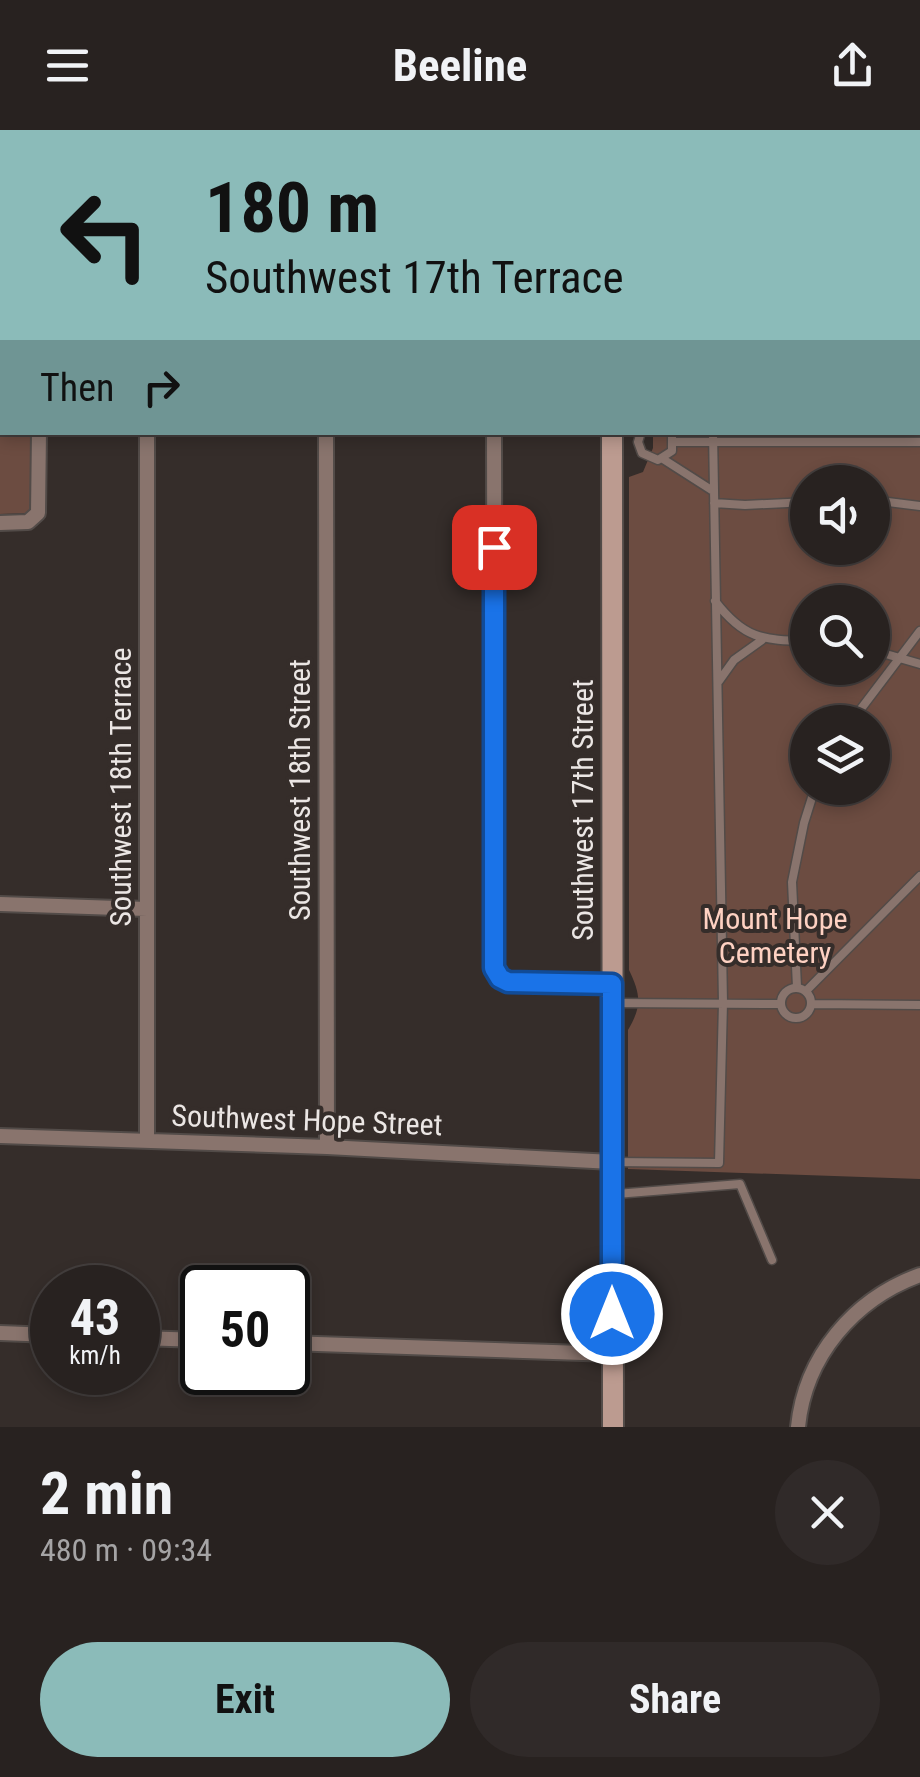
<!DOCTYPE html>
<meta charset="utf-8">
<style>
:root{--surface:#282220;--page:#302a29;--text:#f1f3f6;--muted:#a5a4a5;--line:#443f3e;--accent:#8bbbb9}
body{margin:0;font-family:"Roboto Condensed",sans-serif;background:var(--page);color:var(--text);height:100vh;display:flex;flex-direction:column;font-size:38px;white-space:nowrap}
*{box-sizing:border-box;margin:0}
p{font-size:32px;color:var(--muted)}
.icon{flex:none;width:55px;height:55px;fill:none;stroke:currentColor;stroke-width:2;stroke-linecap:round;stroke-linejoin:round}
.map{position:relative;height:1297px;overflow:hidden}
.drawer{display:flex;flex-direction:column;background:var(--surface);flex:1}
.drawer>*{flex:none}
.banner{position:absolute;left:0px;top:0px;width:920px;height:305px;box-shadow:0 5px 15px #0003,0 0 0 2px var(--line);background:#8bbbb9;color:#111;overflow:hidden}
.buttons{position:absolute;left:790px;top:335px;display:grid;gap:20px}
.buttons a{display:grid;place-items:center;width:100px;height:100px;border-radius:50%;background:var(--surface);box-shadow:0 5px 15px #0003,0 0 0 2px var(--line);font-size:50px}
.speed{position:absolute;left:30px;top:1135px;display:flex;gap:20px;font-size:50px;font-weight:700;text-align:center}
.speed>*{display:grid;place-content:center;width:130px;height:130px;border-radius:50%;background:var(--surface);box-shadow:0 5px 15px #0003,0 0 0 2px var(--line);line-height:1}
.speed small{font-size:25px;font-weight:400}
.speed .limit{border:5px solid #111;border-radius:15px;background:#fff;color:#111}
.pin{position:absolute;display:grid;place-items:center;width:85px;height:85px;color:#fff;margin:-42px;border-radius:20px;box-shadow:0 5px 15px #0006}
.me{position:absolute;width:110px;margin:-55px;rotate:0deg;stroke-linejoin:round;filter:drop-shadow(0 0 8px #0008)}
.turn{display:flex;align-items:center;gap:35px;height:210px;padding:0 40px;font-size:45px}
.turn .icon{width:130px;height:130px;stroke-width:2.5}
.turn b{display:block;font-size:70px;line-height:85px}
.then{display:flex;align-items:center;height:95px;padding:0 40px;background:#0003;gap:20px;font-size:38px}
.round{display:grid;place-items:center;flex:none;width:105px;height:105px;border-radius:52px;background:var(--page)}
.overview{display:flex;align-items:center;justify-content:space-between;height:170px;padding:0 40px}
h1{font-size:60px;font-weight:700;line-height:75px}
.button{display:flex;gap:20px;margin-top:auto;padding:20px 40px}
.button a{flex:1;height:115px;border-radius:60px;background:var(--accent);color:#111;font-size:40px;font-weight:700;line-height:115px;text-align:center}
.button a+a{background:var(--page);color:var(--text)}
header{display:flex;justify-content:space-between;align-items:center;height:130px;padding:0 40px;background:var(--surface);font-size:45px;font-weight:700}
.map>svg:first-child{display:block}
.green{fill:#6c4c41;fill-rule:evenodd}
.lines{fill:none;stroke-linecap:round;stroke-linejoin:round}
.service-casing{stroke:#524b48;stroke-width:11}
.minor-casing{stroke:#524b48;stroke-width:18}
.secondary-casing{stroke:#524b48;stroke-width:24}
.service{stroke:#89746d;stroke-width:8}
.minor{stroke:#89746d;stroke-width:14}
.secondary{stroke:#bc9b90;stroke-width:20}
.route-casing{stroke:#114b97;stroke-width:25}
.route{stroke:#1a73e8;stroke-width:18}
.labels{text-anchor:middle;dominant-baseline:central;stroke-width:8;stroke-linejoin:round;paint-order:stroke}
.street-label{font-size:30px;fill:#ebe6e4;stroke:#352d2a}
.park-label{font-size:30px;fill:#fed1c2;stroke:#352d2a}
</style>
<header><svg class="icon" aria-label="menu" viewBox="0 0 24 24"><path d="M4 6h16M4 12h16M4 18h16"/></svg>Beeline<svg class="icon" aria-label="share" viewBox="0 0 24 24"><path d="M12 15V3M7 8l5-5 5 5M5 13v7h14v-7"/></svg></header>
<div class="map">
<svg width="920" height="1297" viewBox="0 0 920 1297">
<rect width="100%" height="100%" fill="#352d2a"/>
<path class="green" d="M625,0H920V1049L628,1039V900C642,876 641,865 629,840V347L643,342L653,318V303L918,302V2ZM808,352H872V418H808ZM808,472H872V538H808ZM808,592H872V658H808Z
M0,290L2,302L32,303L33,379L29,383L0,384Z"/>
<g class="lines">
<g class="service-casing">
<path id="service" d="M713,0V2
M872,2L874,0
M918,56H920
M918,270L920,273
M918,301L920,296
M641,302L638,312L642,323L658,330L672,321V302
M674,312H920
M663,329L713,361
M872,370L920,376
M714,373L745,375L808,372
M715,471C744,509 762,510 808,511
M872,520L920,534
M719,551L734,530L762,510
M851,592L920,501
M797,857L792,752L804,693L815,658
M781 873a15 15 0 1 1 30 0a15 15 0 1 1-30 0Z
M806,861L920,746
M617,873L781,874
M812,874L920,875
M614,1032L719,1033L723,873L713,302
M616,1064L740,1054L772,1130"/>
</g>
<g class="minor-casing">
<path id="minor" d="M418,0V2
M0,93H2
M0,283H2
M147,302V1011
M326,302L327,1017
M494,302L495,838L500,848L508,852L612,854
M0,393L28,392L38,383L39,302
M0,774L147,779
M0,1006L327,1017L612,1032
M0,1203L52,1205
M138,1208L202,1210
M288,1213L613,1224
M798,1297C805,1226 854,1169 920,1145"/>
</g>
<g class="secondary-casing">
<path id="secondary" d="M610,0V2
M612,302L613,1297"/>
</g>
<use href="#service" class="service"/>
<use href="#minor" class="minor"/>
<use href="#secondary" class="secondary"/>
</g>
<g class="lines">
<g class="route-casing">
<path id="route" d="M494,417V838L500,848L508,852L612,854V1184"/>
</g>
<use href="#route" class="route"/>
</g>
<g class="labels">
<g class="street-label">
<text transform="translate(120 657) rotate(-90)">Southwest 18th Terrace</text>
<text transform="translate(299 660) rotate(-90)">Southwest 18th Street</text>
<text transform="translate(582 680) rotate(-90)">Southwest 17th Street</text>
<text transform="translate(307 990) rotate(2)">Southwest Hope Street</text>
</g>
<g class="park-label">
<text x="775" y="788">Mount Hope<tspan x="775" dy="34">Cemetery</tspan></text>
</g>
</g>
</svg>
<div class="buttons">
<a><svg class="icon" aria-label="sound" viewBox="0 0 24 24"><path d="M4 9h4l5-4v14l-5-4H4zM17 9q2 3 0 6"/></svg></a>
<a><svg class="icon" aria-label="search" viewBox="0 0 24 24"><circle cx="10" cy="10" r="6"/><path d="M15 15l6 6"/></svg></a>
<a><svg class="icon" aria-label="layers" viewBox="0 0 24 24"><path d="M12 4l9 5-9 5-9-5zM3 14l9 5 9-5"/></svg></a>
</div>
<div class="speed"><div>43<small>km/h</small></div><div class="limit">50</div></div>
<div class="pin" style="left:494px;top:417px;background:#d93025"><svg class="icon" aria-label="arrive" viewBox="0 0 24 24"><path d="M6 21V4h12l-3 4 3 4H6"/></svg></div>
<svg class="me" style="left:612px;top:1184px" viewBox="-20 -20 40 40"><circle r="17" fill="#1a73e8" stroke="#fff" stroke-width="3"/><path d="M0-11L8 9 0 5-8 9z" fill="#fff"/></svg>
<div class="banner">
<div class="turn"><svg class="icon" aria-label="left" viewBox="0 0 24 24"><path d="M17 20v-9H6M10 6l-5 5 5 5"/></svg><div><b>180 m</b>Southwest 17th Terrace</div></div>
<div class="then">Then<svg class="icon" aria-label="right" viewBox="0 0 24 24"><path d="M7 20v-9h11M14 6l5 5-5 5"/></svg></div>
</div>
</div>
<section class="drawer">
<div class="overview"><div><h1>2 min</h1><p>480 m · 09:34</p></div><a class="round"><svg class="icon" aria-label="close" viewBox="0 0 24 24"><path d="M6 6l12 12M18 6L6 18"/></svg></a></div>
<div class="button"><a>Exit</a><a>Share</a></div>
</section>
